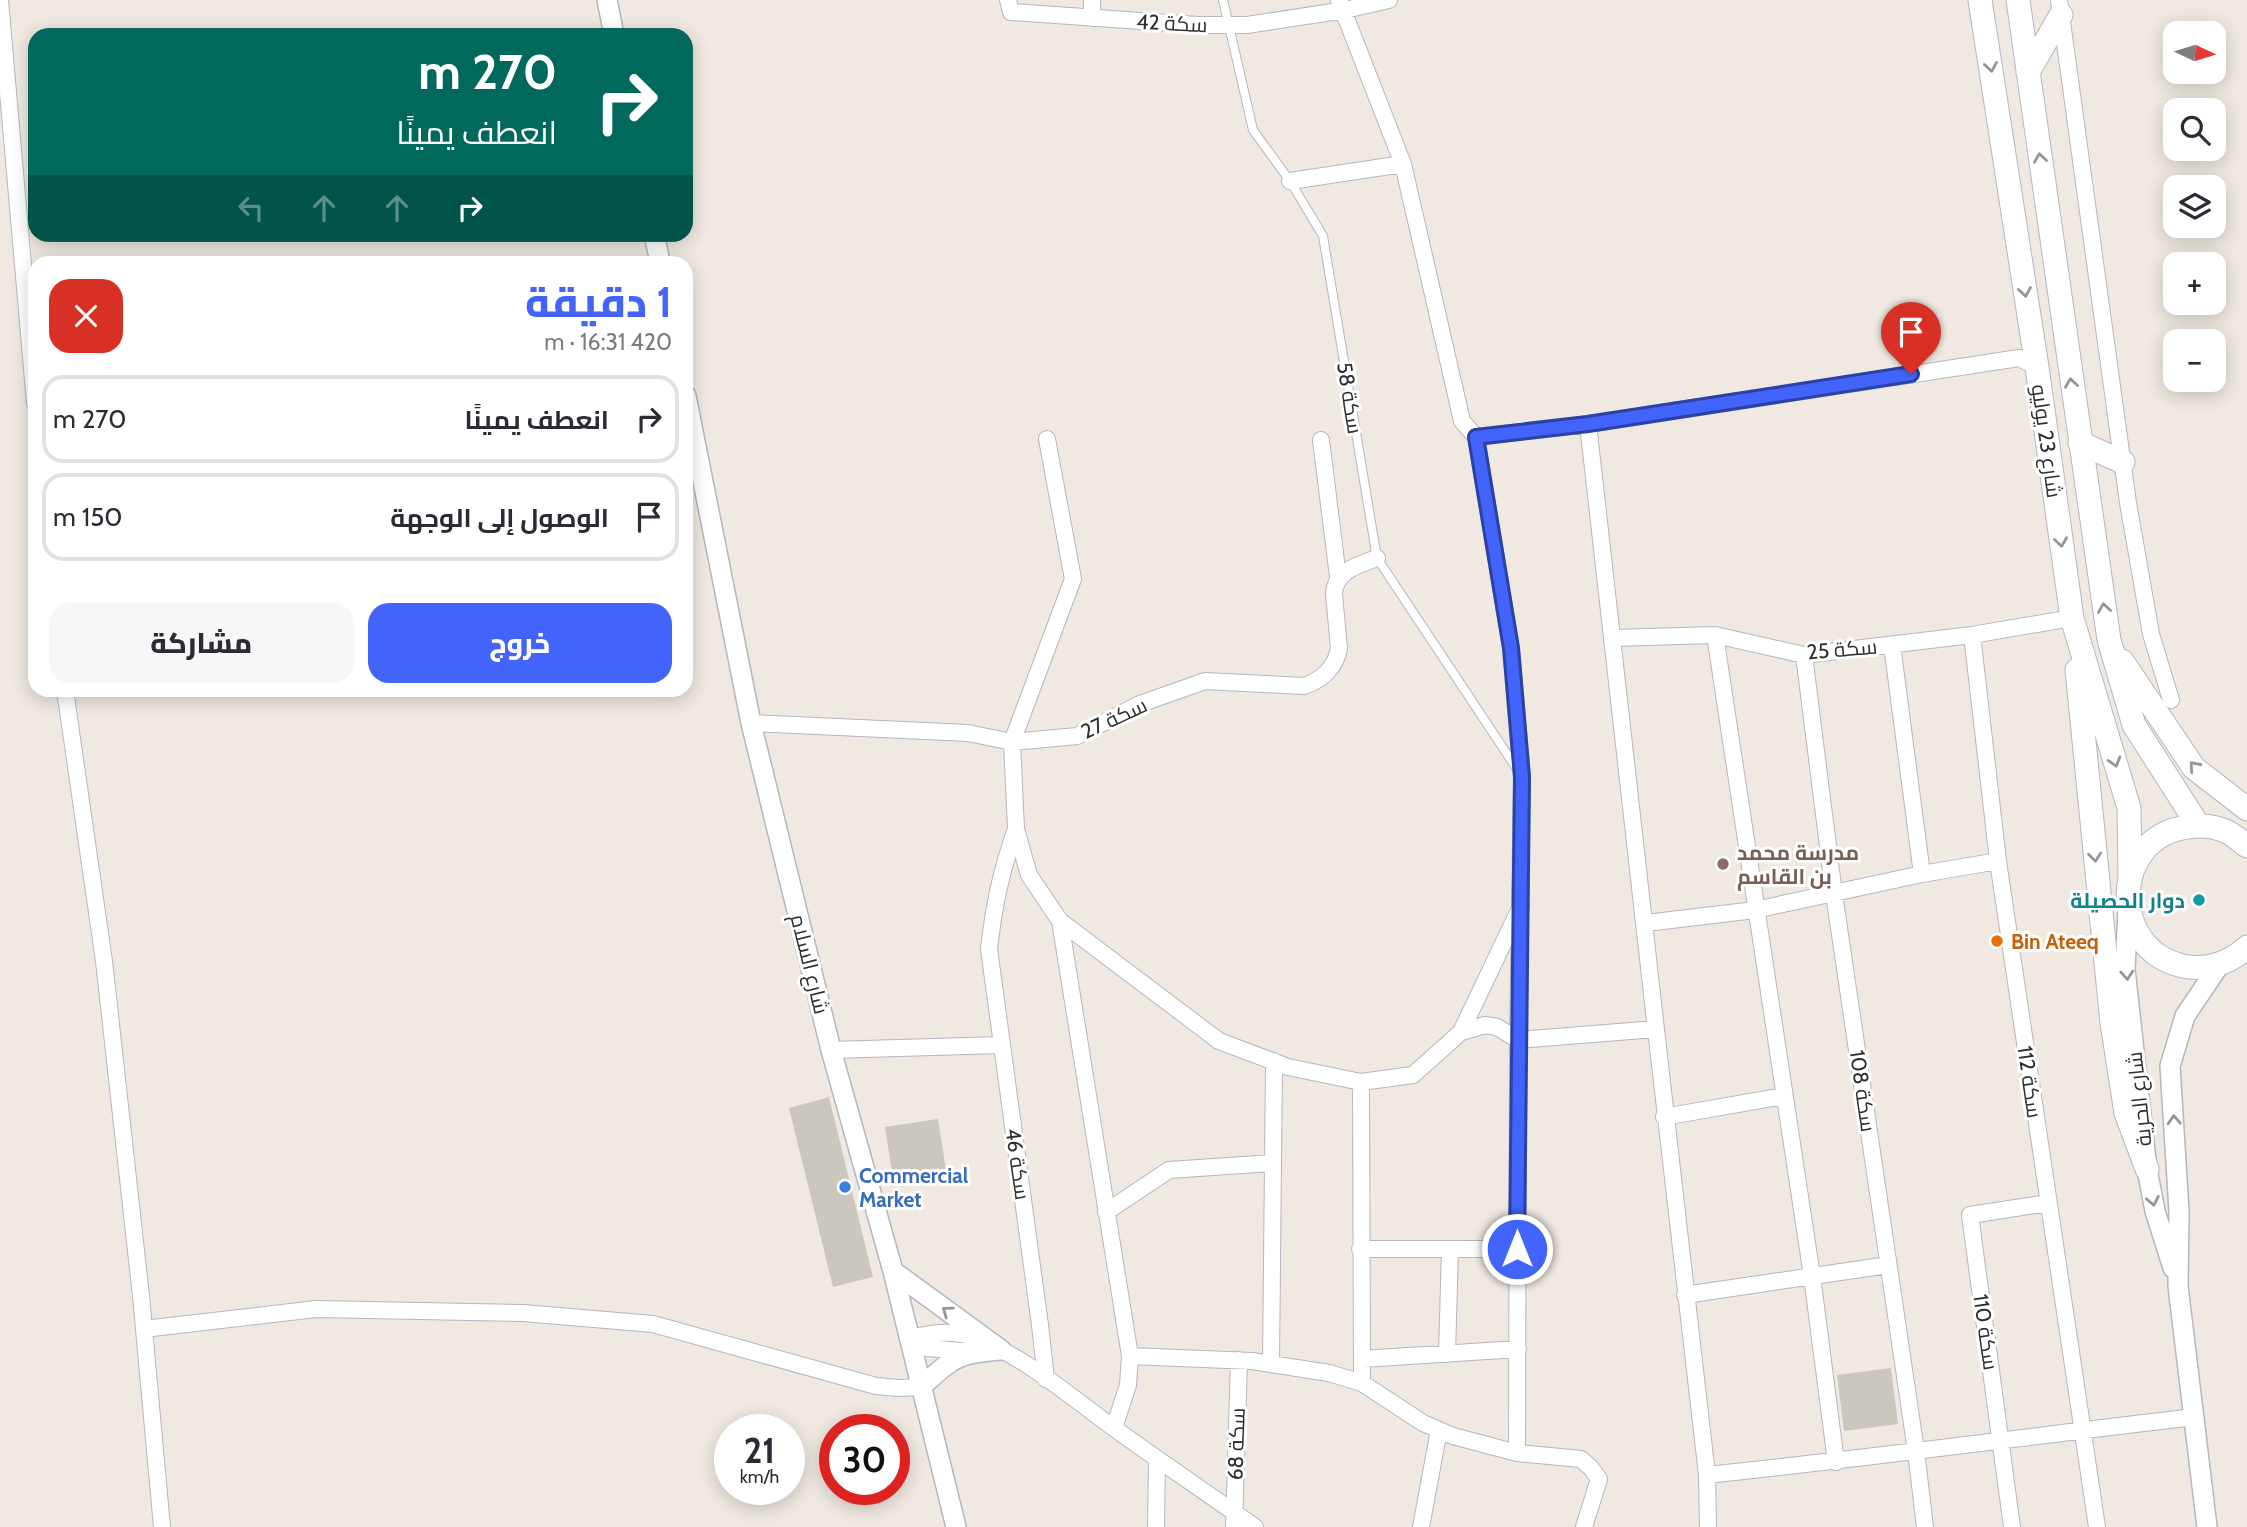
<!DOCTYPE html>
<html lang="ar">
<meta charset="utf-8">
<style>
:root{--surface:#fff;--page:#f7f7f7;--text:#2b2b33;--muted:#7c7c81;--line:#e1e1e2;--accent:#4264fb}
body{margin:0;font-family:Cabin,Cairo,sans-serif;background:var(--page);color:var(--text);direction:rtl;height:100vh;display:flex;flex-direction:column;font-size:26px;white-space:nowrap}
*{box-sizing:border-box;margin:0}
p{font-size:23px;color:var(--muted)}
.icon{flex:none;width:38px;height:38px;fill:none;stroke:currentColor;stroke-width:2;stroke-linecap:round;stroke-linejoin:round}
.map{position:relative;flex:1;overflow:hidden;direction:ltr}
.sheet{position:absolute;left:28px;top:256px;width:665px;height:441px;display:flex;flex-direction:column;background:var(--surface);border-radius:21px;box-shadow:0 4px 18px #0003;direction:rtl}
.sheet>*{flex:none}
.banner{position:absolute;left:28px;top:28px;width:665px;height:214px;border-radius:21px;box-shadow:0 4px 18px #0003;direction:rtl;background:#00695c;color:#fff;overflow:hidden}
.needle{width:46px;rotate:94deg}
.tools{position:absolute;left:2163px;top:21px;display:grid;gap:14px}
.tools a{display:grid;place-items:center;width:63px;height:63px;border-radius:14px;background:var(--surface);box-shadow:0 4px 18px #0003;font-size:35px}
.speed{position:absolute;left:714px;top:1414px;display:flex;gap:14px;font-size:35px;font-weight:700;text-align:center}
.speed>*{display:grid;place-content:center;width:91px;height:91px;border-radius:50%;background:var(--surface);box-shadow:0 4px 18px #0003;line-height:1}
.speed small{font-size:18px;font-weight:400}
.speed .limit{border:10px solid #d22;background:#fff;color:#111}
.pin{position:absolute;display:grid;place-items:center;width:60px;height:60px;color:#fff;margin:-72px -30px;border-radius:50% 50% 50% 0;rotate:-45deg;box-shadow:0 0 7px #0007}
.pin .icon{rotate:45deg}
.me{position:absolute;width:77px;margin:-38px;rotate:0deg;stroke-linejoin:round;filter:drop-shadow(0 0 5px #0008)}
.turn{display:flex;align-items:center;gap:24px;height:147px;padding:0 21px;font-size:32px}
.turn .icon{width:91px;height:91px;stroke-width:2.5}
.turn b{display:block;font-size:49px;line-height:60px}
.lanes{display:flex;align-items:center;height:66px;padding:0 21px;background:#0003;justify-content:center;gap:35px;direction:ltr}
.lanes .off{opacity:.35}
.round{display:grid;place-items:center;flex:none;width:74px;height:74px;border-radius:21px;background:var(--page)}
.head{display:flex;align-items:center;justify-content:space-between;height:119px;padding:0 21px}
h1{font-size:42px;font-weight:800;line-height:52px;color:var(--accent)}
.cta{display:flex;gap:14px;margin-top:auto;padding:14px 21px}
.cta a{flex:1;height:80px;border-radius:21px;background:var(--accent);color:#fff;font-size:28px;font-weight:800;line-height:80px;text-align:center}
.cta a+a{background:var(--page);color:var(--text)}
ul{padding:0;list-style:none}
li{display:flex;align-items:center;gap:21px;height:88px;margin:0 14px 10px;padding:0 7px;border:4px solid var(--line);border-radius:21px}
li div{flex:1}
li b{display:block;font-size:26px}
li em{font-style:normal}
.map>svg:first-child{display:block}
.building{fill:#cbc7bf}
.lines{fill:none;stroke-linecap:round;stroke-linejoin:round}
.service-casing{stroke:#b4b7c1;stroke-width:10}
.minor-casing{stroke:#b4b7c1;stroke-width:18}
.tertiary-casing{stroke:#b4b7c1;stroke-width:22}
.secondary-casing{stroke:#b4b7c1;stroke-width:25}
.service{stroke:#fff;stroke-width:8}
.minor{stroke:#fff;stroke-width:16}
.tertiary{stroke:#fff;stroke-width:19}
.secondary{stroke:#fff;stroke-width:23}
.oneway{stroke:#969696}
.route-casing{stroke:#2b41a3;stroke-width:18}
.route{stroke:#4264fb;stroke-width:12}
.education-dot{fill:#8d6e63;stroke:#fff;stroke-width:2.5}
.culture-dot{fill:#0f9aa8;stroke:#fff;stroke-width:2.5}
.food-dot{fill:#e8710a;stroke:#fff;stroke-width:2.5}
.shop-dot{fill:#3f7fe0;stroke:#fff;stroke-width:2.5}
.labels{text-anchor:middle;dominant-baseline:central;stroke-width:6;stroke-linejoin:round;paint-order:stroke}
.street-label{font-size:21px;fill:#2e2e2e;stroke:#fff}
.education-label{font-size:21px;font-weight:bold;fill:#785e54;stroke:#fff;text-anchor:start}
.culture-label{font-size:21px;font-weight:bold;fill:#0d838f;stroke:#fff;text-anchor:end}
.food-label{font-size:21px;font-weight:bold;fill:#c56008;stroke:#fff;text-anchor:start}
.shop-label{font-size:21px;font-weight:bold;fill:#366cbe;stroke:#fff;text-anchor:start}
</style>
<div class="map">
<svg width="2247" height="1527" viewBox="0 0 2247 1527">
<rect width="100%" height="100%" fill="#efe9e1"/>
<path class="building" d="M829,1097L873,1277L833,1287L789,1108Z
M938,1119L947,1176L894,1184L885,1127Z
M1891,1368L1898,1424L1844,1431L1837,1375Z"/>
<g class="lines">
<g class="service-casing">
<path id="service" d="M1223,0L1253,130L1290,181L1323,236L1377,558L1519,772"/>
</g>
<g class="minor-casing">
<path id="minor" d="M0,0L35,403
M1008,0L1011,12L1198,25H1247L1345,10L1389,0
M1092,0V18
M1339,0L1403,164L1462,421L1476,437L1588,424L2019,358L2037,367
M2059,0L2128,503L2151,634L2171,700
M1290,181L1403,164
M1588,424C1629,774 1665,1125 1707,1475L1708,1527
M1476,437L1511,648L1522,777L1518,1040L1517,1453
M1047,439L1073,579L1012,742L1016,829L1029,875L1060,921L1219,1041L1288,1067L1361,1082L1413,1075L1461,1032L1521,906
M1321,440L1338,577
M1715,635L1812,1276L1836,1462
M1972,635L1998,861L2097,1527
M1613,638L1715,635L1804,655L1972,635L2072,618
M1892,645L1922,874
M1804,655L1834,894L1916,1451L1925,1527
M65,690L104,961L141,1296L162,1527
M751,723L968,733L1012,742L1077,736L1140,704L1205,681L1304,686C1322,680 1336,667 1339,648L1334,594C1335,571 1358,565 1377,558
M1016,829C1001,871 994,905 989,949L1040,1325L1046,1379
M1060,921L1130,1356L1128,1385L1114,1428
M1646,923L1755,910L1922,874L1998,861
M1461,1032L1485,1025L1497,1027L1518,1040L1656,1029
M831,1050L1001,1045
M1361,1082L1362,1383
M1664,1117L1784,1096
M1106,1212L1169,1170L1273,1163
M1360,1249H1517
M1685,1295L1888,1265
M144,1329L316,1309L523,1313L653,1324L876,1386L898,1388L921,1387
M909,1338C930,1334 951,1329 972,1337C1023,1355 1067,1394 1111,1426C1158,1460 1207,1493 1255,1527
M909,1338L927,1348L973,1352
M1447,1354L1450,1249
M1130,1356L1252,1361L1329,1373L1362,1383L1423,1423L1453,1436L1517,1453L1581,1459L1591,1468L1599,1479L1584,1527
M1362,1359L1518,1349
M1271,1364L1274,1061
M1707,1475C1870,1458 2032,1436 2194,1417
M1156,1527L1157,1460
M1234,1527L1239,1360
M1421,1527L1439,1430
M2012,1527L1970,1215L2048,1203"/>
</g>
<g class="tertiary-casing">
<path id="tertiary" d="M607,0L614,35
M654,234L660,262
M686,396L751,723L831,1050L893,1271L956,1527
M2128,911L2125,969L2147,1169L2155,1211L2173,1268
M893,1271L1001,1350
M921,1387C953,1358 957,1353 1001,1350
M2207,1527L2178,1286L2179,1211L2170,1066L2185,1016L2220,964"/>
</g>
<g class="secondary-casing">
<path id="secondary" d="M1980,0L2037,367L2072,618L2129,808L2130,876
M2018,0L2109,640L2134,725L2198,825
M2028,72L2061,15
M2080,443L2123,462
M2122,661L2194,768L2247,809
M2077,670L2112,1023L2126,1113L2147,1169
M2247,846C2240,841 2233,834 2225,831C2214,826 2201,825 2188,827C2111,836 2107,949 2183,966C2206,971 2230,963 2247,947"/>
</g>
<use href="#service" class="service"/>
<use href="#minor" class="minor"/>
<use href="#tertiary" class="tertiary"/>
<use href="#secondary" class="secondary"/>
</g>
<defs><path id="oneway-chevron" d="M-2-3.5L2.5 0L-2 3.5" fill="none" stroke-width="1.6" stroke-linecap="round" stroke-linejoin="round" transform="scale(1.75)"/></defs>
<g class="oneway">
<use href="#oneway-chevron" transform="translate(1991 67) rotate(81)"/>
<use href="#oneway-chevron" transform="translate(2040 158) rotate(-98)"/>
<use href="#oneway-chevron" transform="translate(2025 292) rotate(81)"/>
<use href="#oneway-chevron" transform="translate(2071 383) rotate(-98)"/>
<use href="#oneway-chevron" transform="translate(2061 542) rotate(82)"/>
<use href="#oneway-chevron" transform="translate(2104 608) rotate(-99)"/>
<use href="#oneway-chevron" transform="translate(2115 762) rotate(73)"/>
<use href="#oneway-chevron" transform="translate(2194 766) rotate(-132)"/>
<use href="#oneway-chevron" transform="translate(2095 857) rotate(84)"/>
<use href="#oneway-chevron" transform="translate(2127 975) rotate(86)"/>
<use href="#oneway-chevron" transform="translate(2174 1120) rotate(-93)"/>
<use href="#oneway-chevron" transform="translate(2153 1201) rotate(79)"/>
<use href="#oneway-chevron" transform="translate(947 1311) rotate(-144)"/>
</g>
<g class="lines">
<g class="route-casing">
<path id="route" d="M1517,1249L1522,777L1511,648L1476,437L1588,424L1911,374"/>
</g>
<use href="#route" class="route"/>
</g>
<circle class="education-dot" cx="1723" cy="864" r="7"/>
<circle class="culture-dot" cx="2199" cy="900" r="7"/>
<circle class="food-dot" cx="1997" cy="941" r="7"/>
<circle class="shop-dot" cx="845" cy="1187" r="7"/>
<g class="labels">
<g class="street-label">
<text transform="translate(1172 23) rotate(3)">سكة 42</text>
<text transform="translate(1350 398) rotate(81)">سكة 58</text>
<text transform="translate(2047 441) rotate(82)">شارع 23 يوليو</text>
<text transform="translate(1842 649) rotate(-5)">سكة 25</text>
<text transform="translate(1114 718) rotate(-25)">سكة 27</text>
<text transform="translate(810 964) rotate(76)">شارع السلام</text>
<text transform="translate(2030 1082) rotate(82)">سكة 112</text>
<text transform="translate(1863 1091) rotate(82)">سكة 108</text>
<text transform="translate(2139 1099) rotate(-96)">شارع الحرية</text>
<text transform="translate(1018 1164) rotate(82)">سكة 46</text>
<text transform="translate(1986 1332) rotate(82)">سكة 110</text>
<text transform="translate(1236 1444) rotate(-88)">سكة 68</text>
</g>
<g class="education-label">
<text x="1737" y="852">مدرسة محمد<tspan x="1737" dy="24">بن القاسم</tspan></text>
</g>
<g class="culture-label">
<text x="2185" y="900">دوار الحصيلة</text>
</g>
<g class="food-label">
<text x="2011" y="941">Bin Ateeq</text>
</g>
<g class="shop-label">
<text x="859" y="1175">Commercial<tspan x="859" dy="24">Market</tspan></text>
</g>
</g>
</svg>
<div class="tools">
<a><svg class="needle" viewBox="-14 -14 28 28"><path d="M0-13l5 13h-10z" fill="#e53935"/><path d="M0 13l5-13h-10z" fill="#7c7c81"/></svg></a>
<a><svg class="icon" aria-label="search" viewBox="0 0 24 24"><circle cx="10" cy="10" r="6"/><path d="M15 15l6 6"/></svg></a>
<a><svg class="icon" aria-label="layers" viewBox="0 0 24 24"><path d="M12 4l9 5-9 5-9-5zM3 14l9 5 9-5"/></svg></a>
<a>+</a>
<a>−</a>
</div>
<div class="speed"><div>21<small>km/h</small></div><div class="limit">30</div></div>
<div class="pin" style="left:1911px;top:374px;background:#d93025"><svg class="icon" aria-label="arrive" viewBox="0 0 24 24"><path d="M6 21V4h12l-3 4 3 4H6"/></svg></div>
<svg class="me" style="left:1517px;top:1249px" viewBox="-20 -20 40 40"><circle r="17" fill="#4264fb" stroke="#fff" stroke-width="3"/><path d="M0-11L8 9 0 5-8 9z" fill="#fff"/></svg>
<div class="banner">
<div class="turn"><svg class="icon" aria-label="right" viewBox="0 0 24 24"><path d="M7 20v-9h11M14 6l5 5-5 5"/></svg><div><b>270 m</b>انعطف يمينًا</div></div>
<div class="lanes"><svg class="icon off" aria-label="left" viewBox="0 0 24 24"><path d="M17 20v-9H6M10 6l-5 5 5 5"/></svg><svg class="icon off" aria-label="ahead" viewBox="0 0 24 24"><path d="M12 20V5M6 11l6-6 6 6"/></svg><svg class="icon off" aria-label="ahead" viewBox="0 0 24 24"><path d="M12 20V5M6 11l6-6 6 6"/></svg><svg class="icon" aria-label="right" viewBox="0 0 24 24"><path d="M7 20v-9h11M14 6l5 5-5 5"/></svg></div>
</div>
<section class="sheet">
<div class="head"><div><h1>1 دقيقة</h1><p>420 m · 16:31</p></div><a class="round" style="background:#d93025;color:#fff"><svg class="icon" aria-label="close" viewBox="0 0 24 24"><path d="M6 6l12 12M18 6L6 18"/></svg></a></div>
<ul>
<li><svg class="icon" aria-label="right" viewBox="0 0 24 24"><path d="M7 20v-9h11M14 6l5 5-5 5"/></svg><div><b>انعطف يمينًا</b></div><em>270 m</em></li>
<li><svg class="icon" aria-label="arrive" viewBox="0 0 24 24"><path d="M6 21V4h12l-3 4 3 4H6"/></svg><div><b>الوصول إلى الوجهة</b></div><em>150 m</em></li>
</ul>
<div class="cta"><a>خروج</a><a>مشاركة</a></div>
</section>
</div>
